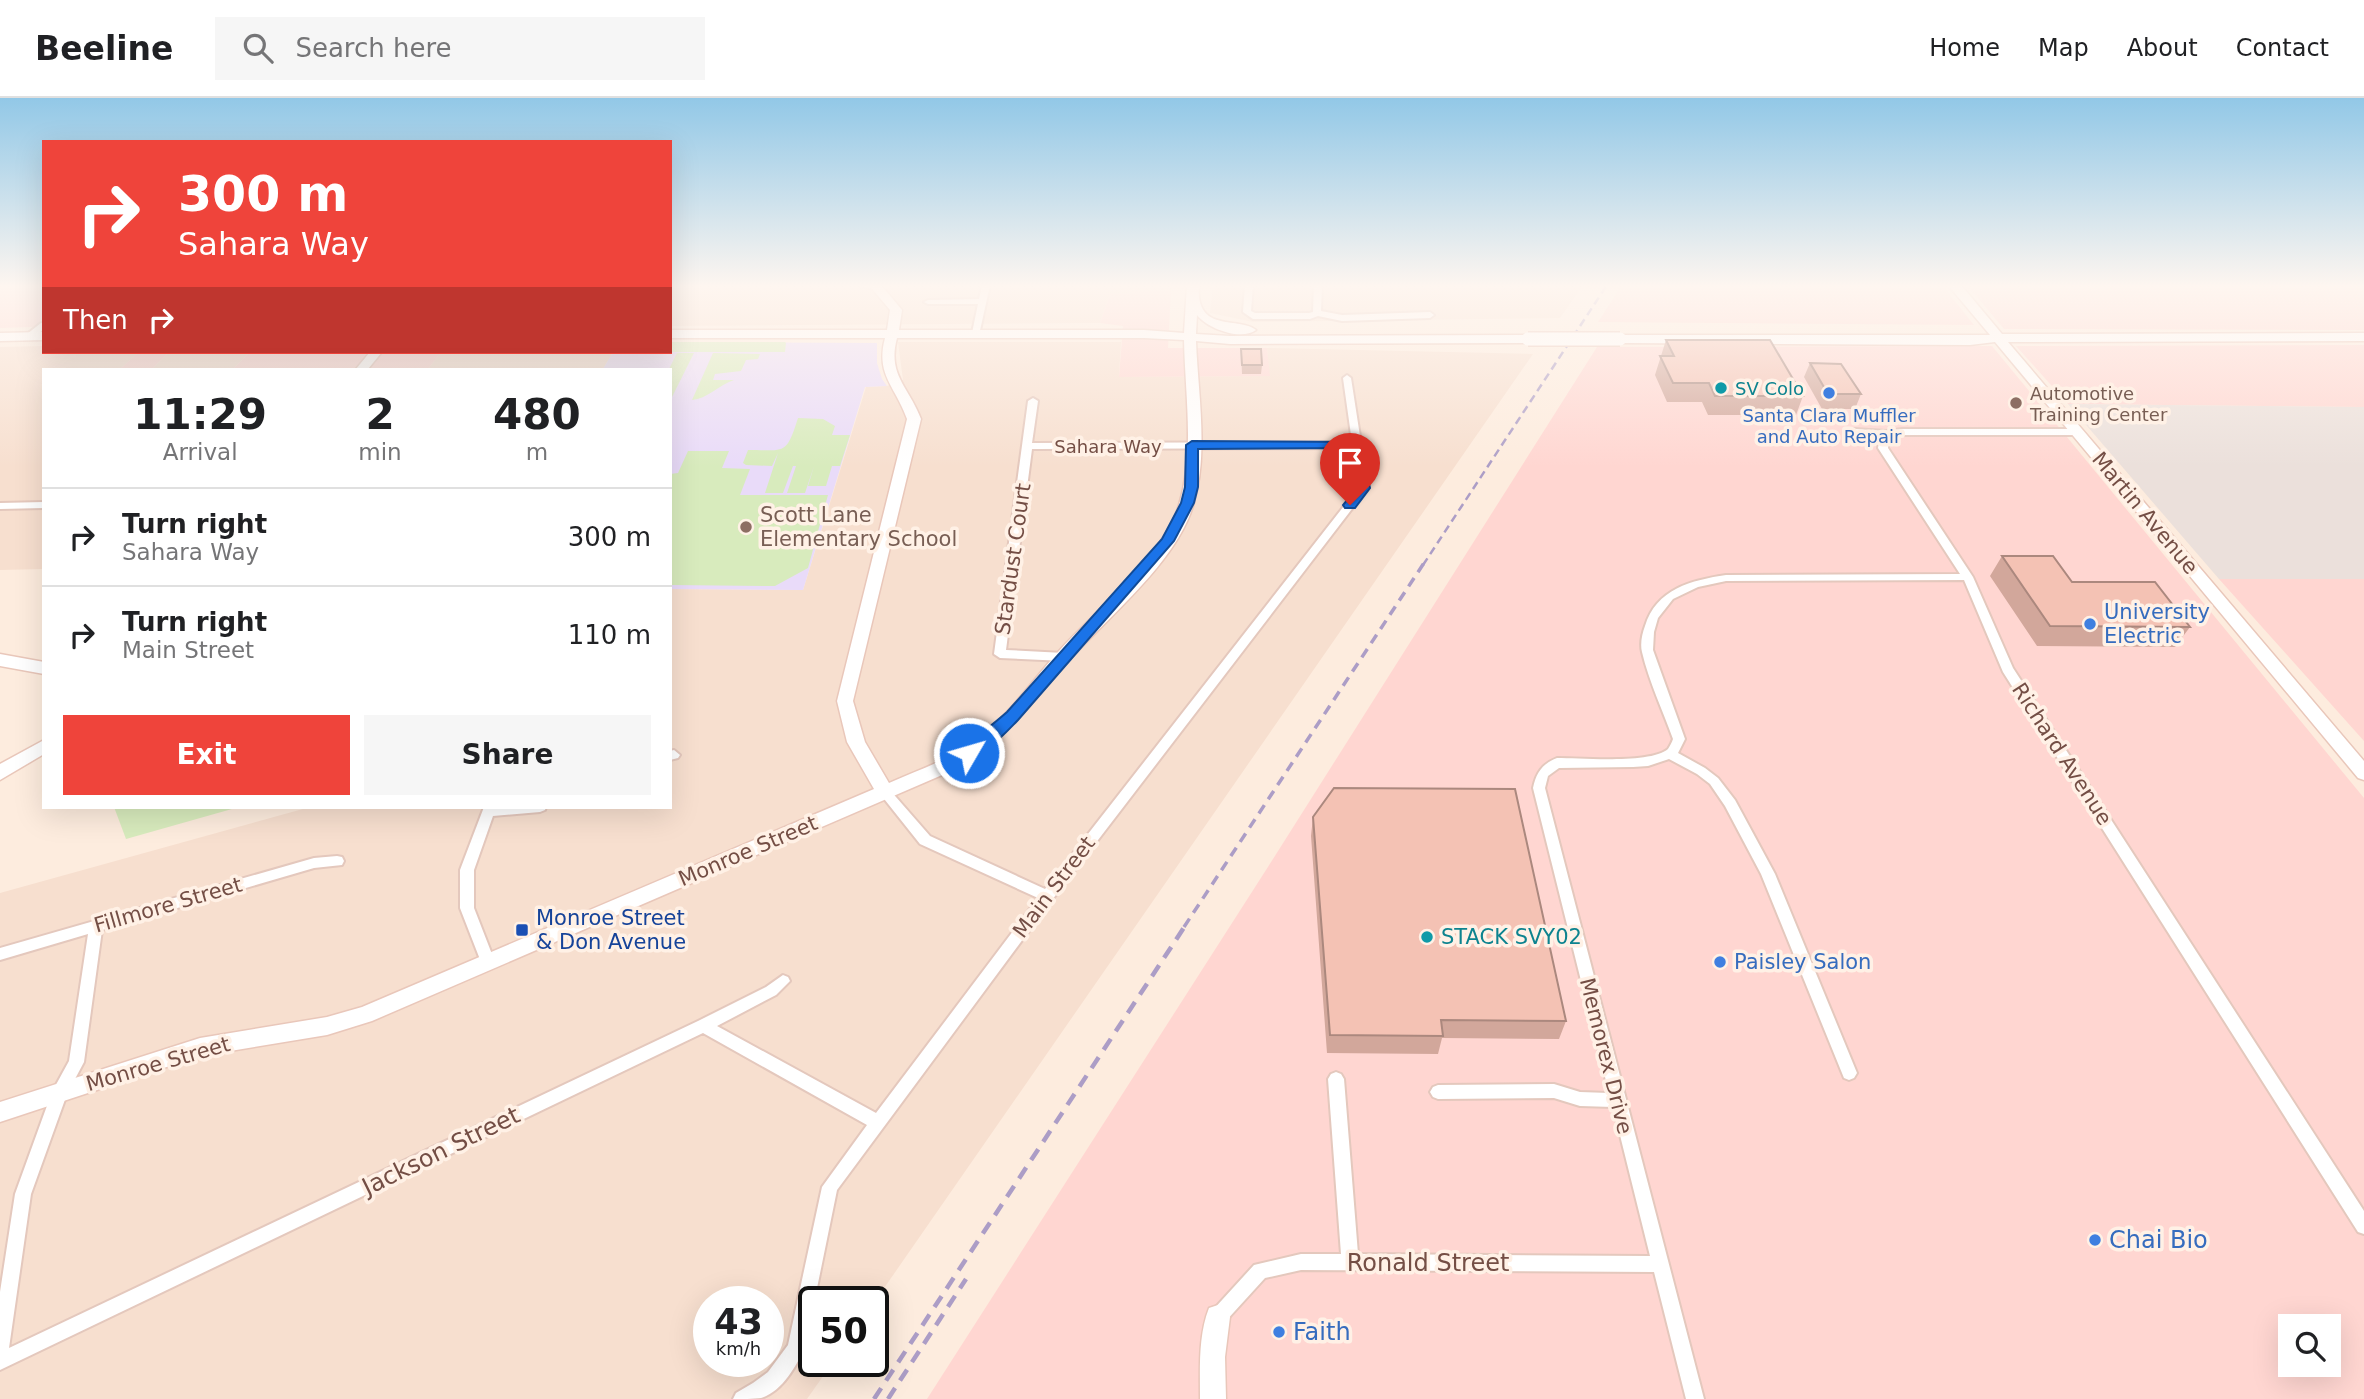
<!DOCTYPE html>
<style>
:root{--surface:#fff;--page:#f6f6f6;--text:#202124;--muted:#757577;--line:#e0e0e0;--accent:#ef443b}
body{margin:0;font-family:"DejaVu Sans",sans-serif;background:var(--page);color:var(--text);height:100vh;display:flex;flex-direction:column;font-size:26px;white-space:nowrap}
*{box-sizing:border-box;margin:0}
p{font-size:23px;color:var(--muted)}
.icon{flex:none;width:38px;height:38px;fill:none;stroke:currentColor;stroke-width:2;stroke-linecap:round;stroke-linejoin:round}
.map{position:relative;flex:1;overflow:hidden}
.sheet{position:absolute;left:42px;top:270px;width:630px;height:441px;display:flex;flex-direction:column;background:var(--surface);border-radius:0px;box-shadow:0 7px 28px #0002}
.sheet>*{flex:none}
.banner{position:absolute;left:42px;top:42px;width:630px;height:214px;border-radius:0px;box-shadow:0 7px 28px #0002;background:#ef443b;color:#fff;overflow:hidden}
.controls{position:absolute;left:2278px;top:1216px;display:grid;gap:14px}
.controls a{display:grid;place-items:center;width:63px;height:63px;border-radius:0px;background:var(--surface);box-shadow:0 7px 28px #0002;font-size:35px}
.speed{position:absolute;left:693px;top:1188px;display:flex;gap:14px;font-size:35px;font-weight:700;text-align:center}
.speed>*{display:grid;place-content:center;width:91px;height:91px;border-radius:50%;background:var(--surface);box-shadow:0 7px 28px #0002;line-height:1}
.speed small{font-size:18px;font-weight:400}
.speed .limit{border:4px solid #111;border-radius:10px;background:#fff;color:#111}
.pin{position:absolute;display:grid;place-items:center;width:60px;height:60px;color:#fff;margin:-72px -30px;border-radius:50% 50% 50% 0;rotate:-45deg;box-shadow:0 0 7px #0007}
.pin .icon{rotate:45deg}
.me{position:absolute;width:77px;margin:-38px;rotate:52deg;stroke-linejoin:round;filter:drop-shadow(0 0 5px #0008)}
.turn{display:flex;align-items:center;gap:24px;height:147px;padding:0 21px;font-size:32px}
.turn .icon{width:91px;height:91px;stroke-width:2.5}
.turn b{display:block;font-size:49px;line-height:60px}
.then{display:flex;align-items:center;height:66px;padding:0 21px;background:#0003;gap:14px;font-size:26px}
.eta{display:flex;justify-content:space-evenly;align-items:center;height:119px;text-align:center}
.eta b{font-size:42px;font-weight:800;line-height:49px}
.action{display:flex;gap:14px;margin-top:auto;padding:14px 21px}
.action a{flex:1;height:80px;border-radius:0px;background:var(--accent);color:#fff;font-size:28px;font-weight:800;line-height:80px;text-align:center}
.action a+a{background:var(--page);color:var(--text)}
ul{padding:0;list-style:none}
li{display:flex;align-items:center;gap:21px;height:98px;padding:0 21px;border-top:2px solid var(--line)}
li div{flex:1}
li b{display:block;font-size:26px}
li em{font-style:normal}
header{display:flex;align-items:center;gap:42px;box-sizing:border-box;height:98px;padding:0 35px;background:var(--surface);border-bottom:2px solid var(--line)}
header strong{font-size:33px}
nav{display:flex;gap:38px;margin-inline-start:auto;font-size:24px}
.search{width:490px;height:63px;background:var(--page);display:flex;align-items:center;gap:18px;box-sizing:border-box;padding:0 24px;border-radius:0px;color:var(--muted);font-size:26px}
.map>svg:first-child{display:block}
.residential{fill:#f7dfcf;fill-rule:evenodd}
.commercial{fill:#ffd6d1;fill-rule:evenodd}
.industrial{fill:#ebe0db}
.education{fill:#e9dbf9}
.green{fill:#d8ebbd}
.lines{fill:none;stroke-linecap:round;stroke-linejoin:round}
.street-casing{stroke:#e4c8bd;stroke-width:4}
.secondary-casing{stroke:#e9c7ba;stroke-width:3}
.street{fill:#fff;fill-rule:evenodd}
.secondary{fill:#fff;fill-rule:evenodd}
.rail-far2{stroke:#ac9dc6;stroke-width:2.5;stroke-dasharray:8 5;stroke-linecap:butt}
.rail-far1{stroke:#ac9dc6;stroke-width:3.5;stroke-dasharray:10 7;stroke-linecap:butt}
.rail{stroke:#ac9dc6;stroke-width:4.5;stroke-dasharray:13 9;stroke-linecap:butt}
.secondary-bridge-casing{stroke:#e9c7ba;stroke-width:16;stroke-linecap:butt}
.secondary-bridge{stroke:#fff;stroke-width:13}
.wall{fill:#d2a79b}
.building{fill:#f4c2b4;stroke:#ab887e;stroke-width:2}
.route{fill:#1a73e8;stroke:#114b97;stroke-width:2}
.culture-dot{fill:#0f9aa8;stroke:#fff1e6;stroke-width:2.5}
.shop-dot{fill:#3f7fe0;stroke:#fff1e6;stroke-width:2.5}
.education-dot{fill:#8d6e63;stroke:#fff1e6;stroke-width:2.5}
.transit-dot{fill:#1a4fb4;stroke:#fff1e6;stroke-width:2.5}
.labels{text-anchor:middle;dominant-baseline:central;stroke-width:7;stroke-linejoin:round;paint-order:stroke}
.far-culture-label{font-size:18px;fill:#0d838f;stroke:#fff1e6;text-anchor:start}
.far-education-label{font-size:18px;fill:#785e54;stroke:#fff1e6;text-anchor:start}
.far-shop-label{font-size:18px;fill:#366cbe;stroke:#fff1e6}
.far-street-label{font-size:18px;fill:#744e45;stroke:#fff1e6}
.street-label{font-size:21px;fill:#744e45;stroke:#fff1e6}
.education-label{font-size:21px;fill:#785e54;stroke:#fff1e6;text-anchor:start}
.shop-label{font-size:21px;fill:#366cbe;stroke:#fff1e6;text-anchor:start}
.transit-label{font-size:21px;fill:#164399;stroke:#fff1e6;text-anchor:start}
.culture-label{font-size:21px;fill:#0d838f;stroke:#fff1e6;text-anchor:start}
.near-street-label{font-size:24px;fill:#744e45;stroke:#fff1e6}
.near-shop-label{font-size:24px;fill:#366cbe;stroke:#fff1e6;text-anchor:start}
</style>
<header>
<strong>Beeline</strong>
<div class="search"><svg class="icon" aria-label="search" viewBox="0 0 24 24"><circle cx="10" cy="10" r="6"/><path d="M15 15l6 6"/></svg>Search here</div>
<nav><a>Home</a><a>Map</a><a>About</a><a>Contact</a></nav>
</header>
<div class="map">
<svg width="2364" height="1301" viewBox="0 0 2364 1301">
<rect width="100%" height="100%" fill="#fdecde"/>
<path class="residential" d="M670,187H1173L1171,192L1110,196L1100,225L670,228Z
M1213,187H1583L1560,220L1253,224L1210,215Z
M898,244H1121L1119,279L1269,278L1267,250L1533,256L873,1206L814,1204V1264H833L807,1301H0V795L310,709H670V491L803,492L866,289L887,288L903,282ZM709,1204H768V1264H709Z
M44,248V254H139L120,271H44V471L0,472V249Z
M169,254H250L233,271H152Z
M441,254H613L603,271H428Z"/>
<path class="commercial" d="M0,187H44V223L33,229L0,230Z
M1622,187H1942L1974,227L1598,224Z
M1967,187H2364V232L2004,231Z
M1171,192L1168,250H1267L1270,278L1119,279L1123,228L1100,225L1110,196Z
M2364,247V309L2068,306L2016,248Z
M1992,248L2364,700V1301H927L1266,772L1597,249ZM2291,1228H2329V1267H2291Z
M139,254H169L152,271H120Z
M250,254H441L428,271H233Z
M2219,481H2364V643Z"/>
<path class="industrial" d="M2068,306L2364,309V481H2219Z"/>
<path class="education" d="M670,244L877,245V265L882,281L887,288L865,289L803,492L670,491V271H603L613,254H670Z"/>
<path class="green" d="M670,244H785L786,245L785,254H613H670Z
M677,255H694L670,303L669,271Z
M713,255L760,256L758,261L746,262L741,273L715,276L713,282H734C719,287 707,301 692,302Z
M798,320L823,321L835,328L832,337H850L840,368H832L826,388H808L814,368L805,395H787L796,368H793L783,395H765L778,355L772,368L746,367L743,365L748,352C785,352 786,358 798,320Z
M688,353H729L722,370L750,371L740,397H828L808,470L775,488L670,487V376L678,375Z
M114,709H239L126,741Z"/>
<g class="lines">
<g class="street-casing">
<path id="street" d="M855,187H879L880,189L876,191Z
M982,187H990L979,237L972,235L978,206H928L924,204L928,202L979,201Z
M1245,187H1253L1251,213L1255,215H1309L1313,214L1314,187H1322L1321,213L1342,217L1430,214L1434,217L1430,220L1342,223L1318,218L1310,221H1253L1243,214Z
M41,225H44V231L33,240H27V236Z
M1347,277L1351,280L1368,390L1052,802L837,1092L805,1249C797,1267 782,1294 761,1300C754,1301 741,1301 733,1301L736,1295L753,1285L768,1274L788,1247L822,1089L867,1027L703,935L0,1272V1194L15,1096L52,994L69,963L88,836L0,862V850L314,760L337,758L342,759L344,763L342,767L314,770L102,832L84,964L67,996L31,1096L9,1250L698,923L766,889L783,877L788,879L790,883L776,897L717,928L876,1015L1038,800L920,746L881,697L879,694L881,691H889L930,738L1045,791L1358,390L1352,350L1032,351L1006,552L1064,555L1070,559L1064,563L1000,560L994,556L1028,303L1033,300L1038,303L1032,345L1352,344L1343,280Z
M1855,331L1886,333L1902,331H2076L2081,334L2076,337H1902L1889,338L1888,350L1973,479L2013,570L2364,1113V1136L2358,1134L2003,574L1964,482L1726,483L1698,489L1673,501L1658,520L1654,534L1653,552L1685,641L1678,655L1705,670L1718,680L1735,702L1775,776L1857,975L1854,980L1849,982L1844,980L1761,776L1725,708L1710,686L1697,676L1669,661L1648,668L1633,669L1559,670L1548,678L1545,690L1704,1301H1686L1654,1174L1301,1172L1265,1180L1224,1225L1218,1228L1212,1225L1209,1219L1212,1213L1254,1167L1301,1156H1341L1328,981L1331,976L1336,974L1341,976L1344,981L1358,1156L1650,1158L1613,1009L1580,1008L1554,1000L1438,1001L1433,999L1430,994L1433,989L1438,987L1554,986L1580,994L1609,995L1533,690C1536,675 1542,666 1557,660C1581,660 1651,666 1668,651C1670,648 1672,644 1673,641C1663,613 1649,584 1642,554C1640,546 1642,536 1645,528C1656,491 1692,482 1726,477L1960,476L1878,350L1880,338L1852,336V332Z
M44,404V410L0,411V405Z
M674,652L680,657L678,660L670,662V653Z
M484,709H546L545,712L540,714L493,718L474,772V810L495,864L493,868L488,870L483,868L481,864L460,810V772Z"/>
</g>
<g class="secondary-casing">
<path id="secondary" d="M869,187H881L902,212L899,232H1144L1184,235L1187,187H1199C1195,236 1238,218 1256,232C1241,243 1208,231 1197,217L1196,236L1230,238L1528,237L1534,241L1528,245L1230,246L1196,243C1198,296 1209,356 1193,408C1176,463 1113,515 1074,557C1034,600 1009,641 956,671L372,923L327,937L200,958L0,1024V1004L200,940L327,919L362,909L874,691L847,644L837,603L907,321C896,289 875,277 885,240H670V232H887L890,212ZM897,240H1144L1184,242C1185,296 1195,355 1179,407C1163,459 1095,513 1058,554C1031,584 1008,619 975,643C949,662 918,672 889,685L865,644L853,603L921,321C909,289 887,277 897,240Z
M1948,187H1961L2002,236L2364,235V243L2008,244L2364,663V682L2358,680L1995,244L1970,247L1620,245L1614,241L1620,237H1990Z
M44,234V242L0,243V235Z
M370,254H382L368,271H356Z
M0,556L44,564V576L0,568Z
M44,642V656L0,682V666Z
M1218,1207L1227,1210L1230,1219L1225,1259L1226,1301H1200C1200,1271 1198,1238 1209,1210Z"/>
</g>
<use href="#street" class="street"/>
<use href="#secondary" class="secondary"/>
<path class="rail-far2" d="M1423,467L1607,187"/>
<path class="rail-far1" d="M1184,829L1424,465"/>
<path class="rail" d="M874,1301L1185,828
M888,1301L966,1181"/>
<g class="secondary-bridge-casing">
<path id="secondary-bridge" d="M1528,241H1620"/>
</g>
<use href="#secondary-bridge" class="secondary-bridge"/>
</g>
<path class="wall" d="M1666,242L1803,298L1796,317H1708L1702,304H1667L1655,277Z
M1241,251L1262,267L1261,276H1242Z
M1810,265L1861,296L1855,311H1822L1804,279Z
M2002,458L2072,484L2190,529L2175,549L2037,548L1990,478Z
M1313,719L1566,923L1559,941L1442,940L1438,956L1327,955L1311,738Z"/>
<path class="building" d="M1666,242H1770L1803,298H1715L1709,285H1673L1660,258H1674Z
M1241,251H1261L1262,267H1242Z
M1810,265L1841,266L1861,296H1828Z
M2002,458H2053L2072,484H2155L2190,529L2050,528Z
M1334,690L1515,691L1566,923L1441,922L1443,938L1330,937L1313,719Z"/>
<linearGradient id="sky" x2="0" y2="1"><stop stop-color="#92c8e7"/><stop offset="0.51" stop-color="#fef6f0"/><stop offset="1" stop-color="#fef6f0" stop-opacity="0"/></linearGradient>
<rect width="2364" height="369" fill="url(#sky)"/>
<path class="route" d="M1192,343L1360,344L1370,390L1355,410H1345L1343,407L1357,390L1350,350L1198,351V389L1194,405L1174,443L1018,622C1007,633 980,664 963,659L961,655C969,644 995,625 1007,614L1162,441L1181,405L1185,389L1186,347Z"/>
<g class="culture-dot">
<circle cx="1721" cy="290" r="7"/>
<circle cx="1427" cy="839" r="7"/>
</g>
<g class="shop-dot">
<circle cx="1829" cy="295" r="7"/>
<circle cx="2090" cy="526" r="7"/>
<circle cx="1720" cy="864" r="7"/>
<circle cx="2095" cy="1142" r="7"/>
<circle cx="1279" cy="1234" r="7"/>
</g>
<g class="education-dot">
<circle cx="2016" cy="305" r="7"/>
<circle cx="746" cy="429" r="7"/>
</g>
<rect class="transit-dot" x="515" y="825" width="14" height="14" rx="3.5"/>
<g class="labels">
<g class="far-culture-label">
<text x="1735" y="290">SV Colo</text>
</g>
<g class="far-education-label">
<text x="2030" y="295">Automotive<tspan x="2030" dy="21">Training Center</tspan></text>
</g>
<g class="far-shop-label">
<text x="1829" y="317">Santa Clara Muffler<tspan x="1829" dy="21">and Auto Repair</tspan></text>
</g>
<g class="far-street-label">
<text x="1108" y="348">Sahara Way</text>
</g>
<g class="street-label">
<text transform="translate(2145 415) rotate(50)">Martin Avenue</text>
<text transform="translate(1013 461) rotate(-82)">Stardust Court</text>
<text transform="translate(2062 656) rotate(57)">Richard Avenue</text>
<text transform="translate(748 753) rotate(-23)">Monroe Street</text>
<text transform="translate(1054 789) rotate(-53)">Main Street</text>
<text transform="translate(168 807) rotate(-16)">Fillmore Street</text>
<text transform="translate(1606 958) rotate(76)">Memorex Drive</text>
<text transform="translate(158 966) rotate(-16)">Monroe Street</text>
</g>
<g class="education-label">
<text x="760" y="417">Scott Lane<tspan x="760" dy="24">Elementary School</tspan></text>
</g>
<g class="shop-label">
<text x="2104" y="514">University<tspan x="2104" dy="24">Electric</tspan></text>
<text x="1734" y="864">Paisley Salon</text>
</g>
<g class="transit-label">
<text x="536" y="820">Monroe Street<tspan x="536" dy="24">&amp; Don Avenue</tspan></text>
</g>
<g class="culture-label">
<text x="1441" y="839">STACK SVY02</text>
</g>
<g class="near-street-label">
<text transform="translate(441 1053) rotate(-26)">Jackson Street</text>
<text x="1428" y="1165">Ronald Street</text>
</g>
<g class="near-shop-label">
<text x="2109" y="1142">Chai Bio</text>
<text x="1293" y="1234">Faith</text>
</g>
</g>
</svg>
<div class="controls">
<a><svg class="icon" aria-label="search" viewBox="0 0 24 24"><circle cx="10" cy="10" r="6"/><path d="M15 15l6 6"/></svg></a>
</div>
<div class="speed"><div>43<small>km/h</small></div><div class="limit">50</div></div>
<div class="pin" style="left:1350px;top:407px;background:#d93025"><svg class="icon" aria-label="arrive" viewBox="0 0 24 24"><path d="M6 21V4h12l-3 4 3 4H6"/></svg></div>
<svg class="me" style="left:969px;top:655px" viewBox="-20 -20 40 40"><circle r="17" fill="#1a73e8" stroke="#fff" stroke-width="3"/><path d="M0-11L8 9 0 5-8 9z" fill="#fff"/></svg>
<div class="banner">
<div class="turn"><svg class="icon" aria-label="right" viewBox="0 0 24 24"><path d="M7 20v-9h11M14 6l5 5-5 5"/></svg><div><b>300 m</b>Sahara Way</div></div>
<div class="then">Then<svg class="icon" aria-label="right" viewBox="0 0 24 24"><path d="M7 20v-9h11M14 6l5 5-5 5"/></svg></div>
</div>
<section class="sheet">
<div class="eta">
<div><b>11:29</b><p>Arrival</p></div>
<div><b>2</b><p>min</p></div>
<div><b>480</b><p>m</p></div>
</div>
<ul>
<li><svg class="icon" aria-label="right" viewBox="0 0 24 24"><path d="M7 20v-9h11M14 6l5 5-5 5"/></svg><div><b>Turn right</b><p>Sahara Way</p></div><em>300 m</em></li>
<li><svg class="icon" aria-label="right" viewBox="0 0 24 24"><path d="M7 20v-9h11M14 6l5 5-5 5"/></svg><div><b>Turn right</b><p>Main Street</p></div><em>110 m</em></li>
</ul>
<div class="action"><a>Exit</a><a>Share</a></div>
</section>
</div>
